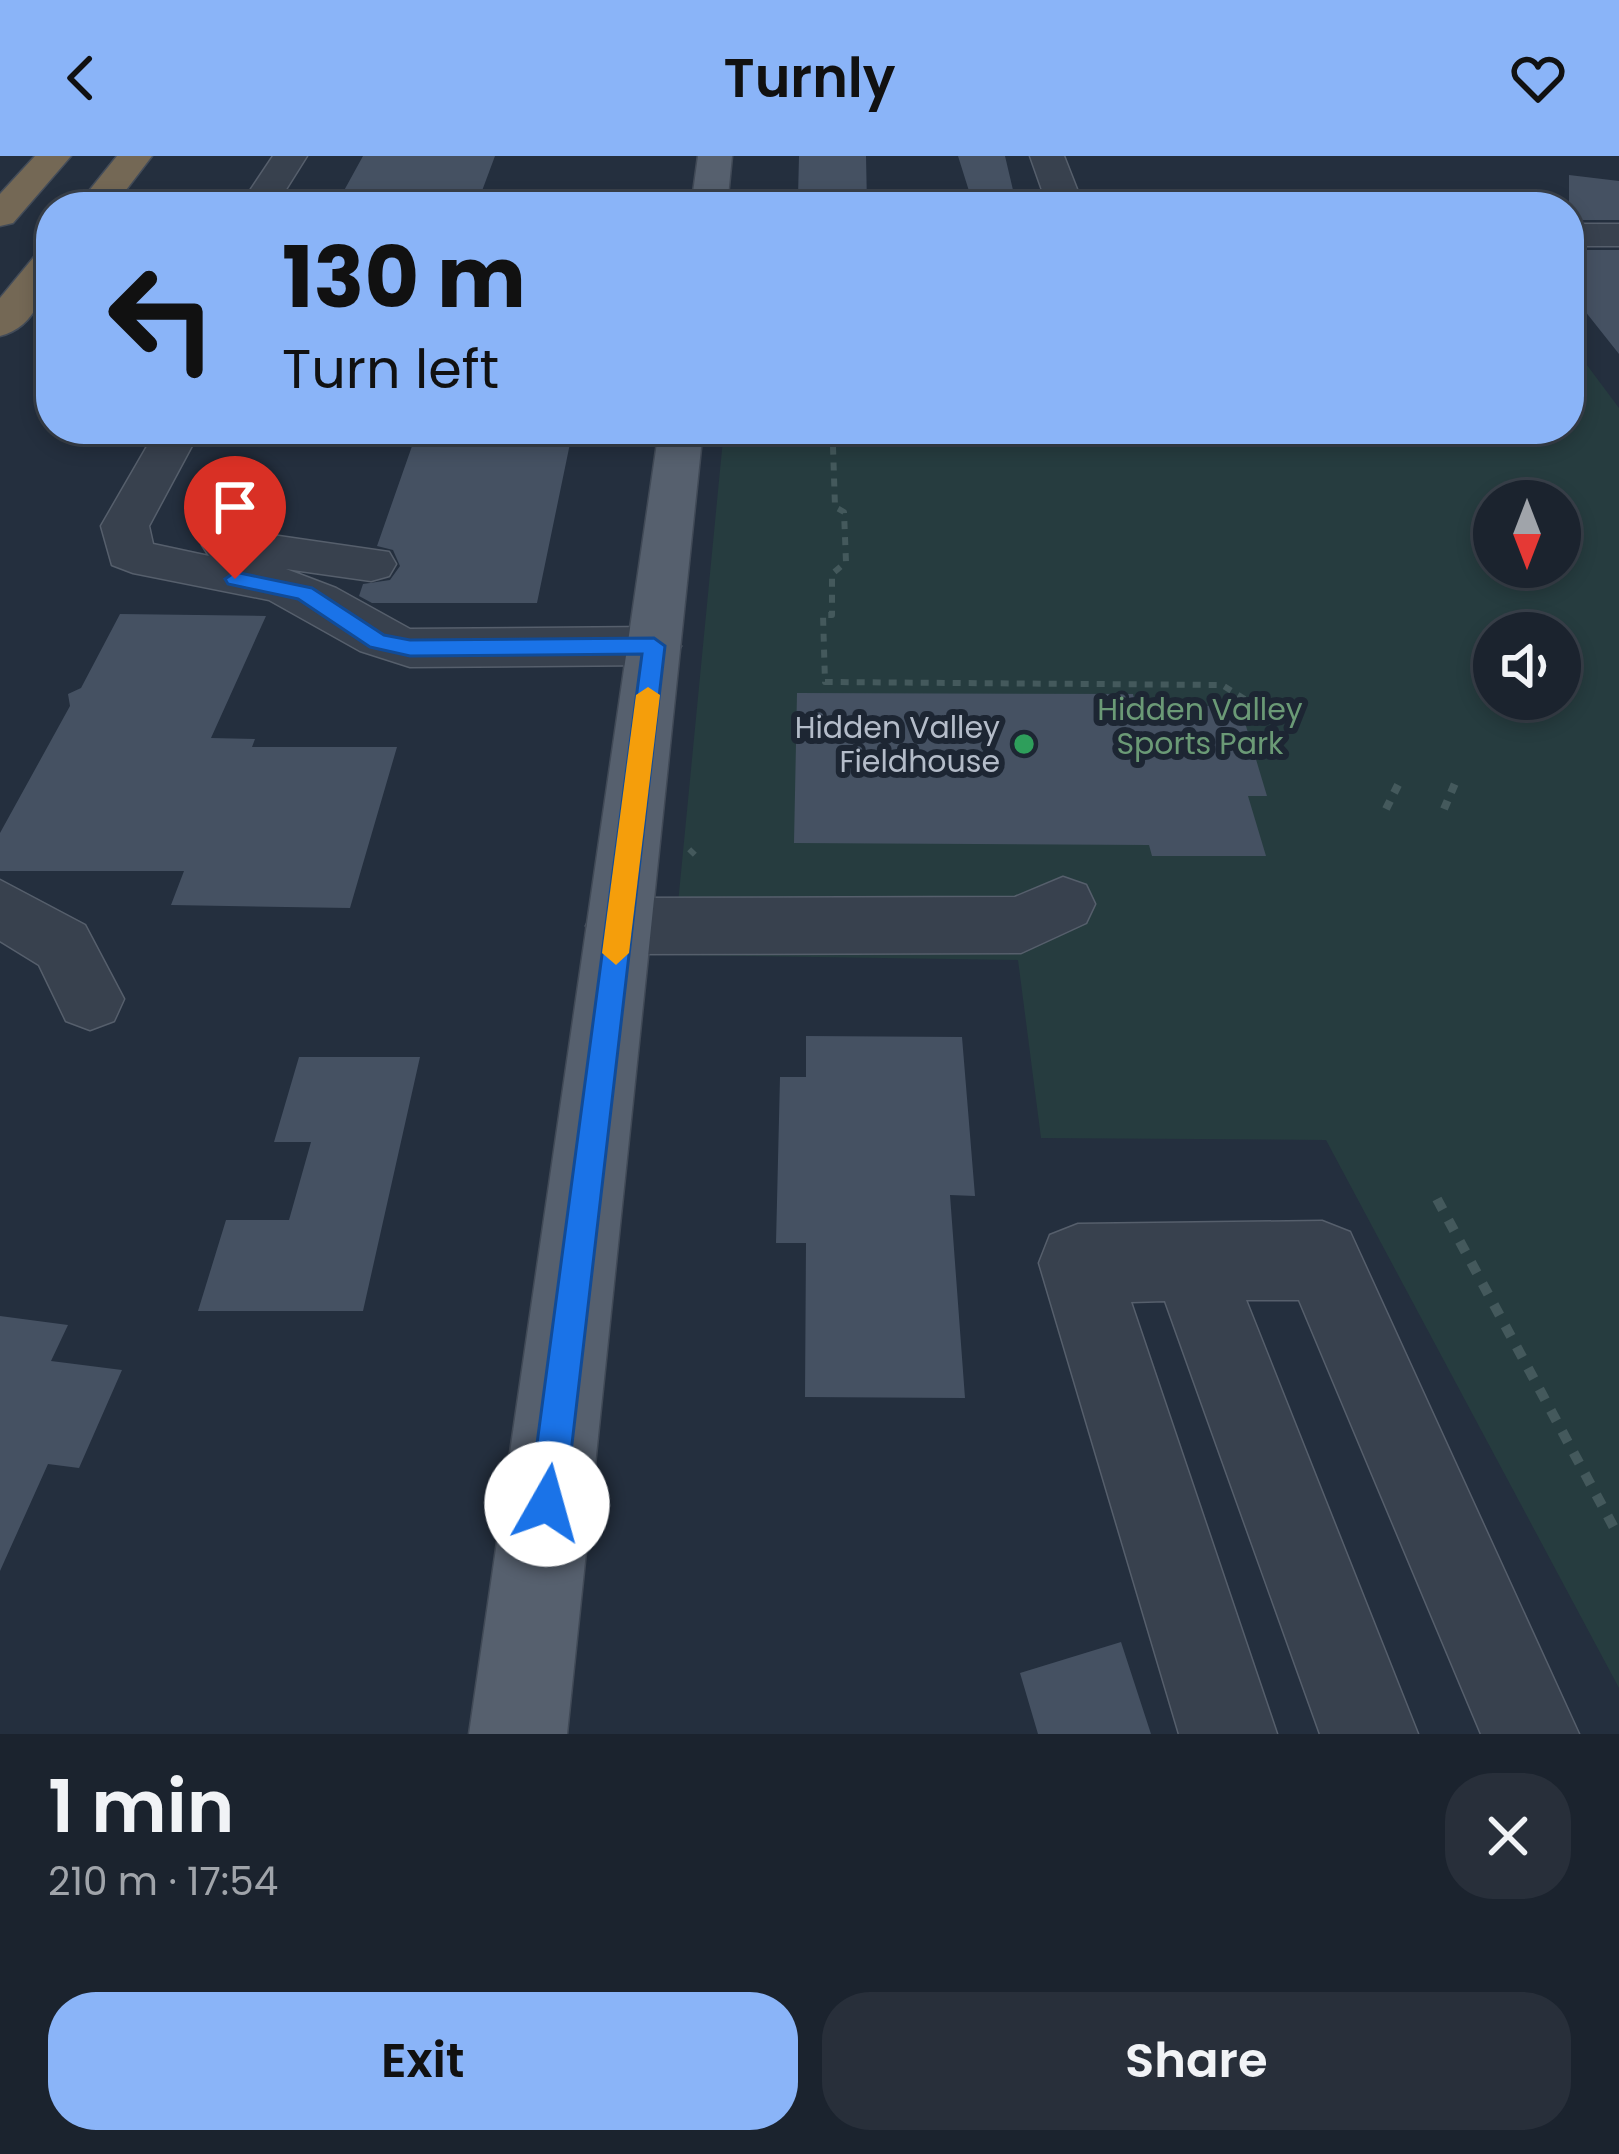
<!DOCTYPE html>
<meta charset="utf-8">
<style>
:root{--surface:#1b232e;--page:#282f3a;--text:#f1f3f6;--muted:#a0a4aa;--line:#39404a;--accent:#8ab4f8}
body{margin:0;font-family:Poppins,sans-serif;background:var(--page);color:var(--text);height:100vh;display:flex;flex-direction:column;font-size:45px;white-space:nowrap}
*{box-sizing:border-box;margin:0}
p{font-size:39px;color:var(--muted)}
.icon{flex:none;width:66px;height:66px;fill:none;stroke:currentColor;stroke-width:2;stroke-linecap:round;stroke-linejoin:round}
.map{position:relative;height:1578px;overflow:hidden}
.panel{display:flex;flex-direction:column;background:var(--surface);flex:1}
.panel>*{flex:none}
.hud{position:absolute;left:36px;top:36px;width:1548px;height:252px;border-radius:48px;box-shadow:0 6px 18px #0003,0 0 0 3px var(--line);background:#8ab4f8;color:#111;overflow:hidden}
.needle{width:78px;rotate:180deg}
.controls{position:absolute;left:1473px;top:324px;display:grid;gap:24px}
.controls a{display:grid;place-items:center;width:108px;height:108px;border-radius:50%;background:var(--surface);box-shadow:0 6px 18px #0003,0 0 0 3px var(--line);font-size:60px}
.pin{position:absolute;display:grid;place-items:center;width:102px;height:102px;color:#fff;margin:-123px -51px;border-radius:50% 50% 50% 0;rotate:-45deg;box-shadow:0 0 12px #0007}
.pin .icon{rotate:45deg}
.me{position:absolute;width:132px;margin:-66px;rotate:7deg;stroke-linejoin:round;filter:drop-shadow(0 0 9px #0008)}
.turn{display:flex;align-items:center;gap:42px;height:252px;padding:0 48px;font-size:54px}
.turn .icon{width:156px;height:156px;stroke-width:2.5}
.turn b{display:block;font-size:84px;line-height:102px}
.round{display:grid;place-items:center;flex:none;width:126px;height:126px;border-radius:48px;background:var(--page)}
.overview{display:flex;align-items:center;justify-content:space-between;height:204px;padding:0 48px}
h1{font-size:72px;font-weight:600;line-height:90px}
.action{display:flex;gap:24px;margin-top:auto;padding:24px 48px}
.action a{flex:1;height:138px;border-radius:48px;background:var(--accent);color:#111;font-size:48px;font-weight:600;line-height:138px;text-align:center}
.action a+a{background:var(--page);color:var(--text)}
header{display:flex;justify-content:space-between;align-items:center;height:156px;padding:0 48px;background:var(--accent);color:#111;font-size:54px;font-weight:600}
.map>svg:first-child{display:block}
.green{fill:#263c3f;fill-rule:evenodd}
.building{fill:#455162}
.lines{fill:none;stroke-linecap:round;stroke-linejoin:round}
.minor-casing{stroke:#565f6c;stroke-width:3}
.major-casing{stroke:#414a57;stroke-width:3}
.highway-casing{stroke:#434c59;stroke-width:3}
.path-far2{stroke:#44595c;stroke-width:6;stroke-dasharray:8 8;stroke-linecap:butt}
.path-far1{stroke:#44595c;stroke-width:8;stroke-dasharray:9 9;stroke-linecap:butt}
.path{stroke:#44595c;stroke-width:10;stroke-dasharray:12 12;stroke-linecap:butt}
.minor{fill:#38414e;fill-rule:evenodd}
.major{fill:#56606e;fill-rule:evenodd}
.highway{fill:#746855;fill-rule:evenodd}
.route{fill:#1a73e8;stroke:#114b97;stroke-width:3}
.slow{fill:#f59e0b}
.leisure-dot{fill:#2e9e5b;stroke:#1d2633;stroke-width:4.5}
.labels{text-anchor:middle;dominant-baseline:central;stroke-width:12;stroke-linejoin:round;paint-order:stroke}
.park-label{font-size:30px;fill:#6b9a76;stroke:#1d2633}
.poi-label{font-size:30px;fill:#b4bcc9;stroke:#1d2633;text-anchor:end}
</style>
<header><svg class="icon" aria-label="back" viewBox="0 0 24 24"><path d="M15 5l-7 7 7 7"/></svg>Turnly<svg class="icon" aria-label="heart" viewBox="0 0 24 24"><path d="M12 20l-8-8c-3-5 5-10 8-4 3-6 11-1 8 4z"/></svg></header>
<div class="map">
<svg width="1619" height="1578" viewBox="0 0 1619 1578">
<rect width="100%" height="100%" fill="#242f3e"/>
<path class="green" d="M1569,185L1619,252V1532L1326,984L1041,982L1018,804L673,799L724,273H1569ZM1494,345H1560V411H1494ZM1494,477H1560V543H1494Z"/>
<path class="building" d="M363,0H495L476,51H335Z
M799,0H866L867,49L798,41Z
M958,0H1005L1017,51H974Z
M1569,19L1619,25V64H1569Z
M1569,94H1619V198L1569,135Z
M418,273H573L537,447H372L359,440L363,428L390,424L400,410L393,394L377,390Z
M120,458L266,460L211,582L255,583L252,591H397L350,752L171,749L184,715H0V677L70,550L68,538L81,532Z
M797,537L1133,538L1136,550H1240L1267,640H1248L1266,700H1152L1149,689L794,687Z
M806,880L962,881L975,1040L950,1039L965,1242L805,1241L806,1087H776L780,921H806Z
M299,901H420L363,1155H198L226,1064H289L311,986H274Z
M0,1160L68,1169L51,1205L122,1214L79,1312L48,1308L0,1415Z
M1121,1486L1151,1578H1038L1020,1517Z"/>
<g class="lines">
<g class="minor-casing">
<path id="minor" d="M273,0H307L275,51H239Z
M1030,0H1064L1084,51H1048Z
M1569,68H1619V90H1569Z
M157,273H201L149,370L153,388L209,400L202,389L221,356L238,351L255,356L262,367L258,377L389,396L396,408L389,420L371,425L286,413L336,432L410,473L654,471L673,477L681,490L673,503L654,509L410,511L360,495L269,444L133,417L112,409L101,370Z
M1063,721L1086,729L1095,748L1086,767L1021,797L619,798L596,790L586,770L596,750L619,742L1015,741Z
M0,724L85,769L124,843L114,865L90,874L66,865L39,809L0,785Z
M1322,1065L1350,1076L1579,1578H1481L1299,1144H1246L1418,1578H1320L1165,1145L1131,1146L1277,1578H1179L1039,1107L1050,1079L1078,1068Z"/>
</g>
<g class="major-casing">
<path id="major" d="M698,0H732L727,51H691Z
M659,273H703L567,1578H469Z"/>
</g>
<g class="highway-casing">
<path id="highway" d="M35,0H71L13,67L0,70V38Z
M117,0H152L113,51H76Z
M51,93C51,126 38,171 0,180V142L38,96Z"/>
</g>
<path class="path-far2" d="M788,273L833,291L835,351L844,356L846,406L832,418V459H823L825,526L1222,529L1259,552"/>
<path class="path-far1" d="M1386,653L1400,625
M1444,653L1456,625
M690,698L694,694"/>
<path class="path" d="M1437,1043L1619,1381"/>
<use href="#minor" class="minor"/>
<use href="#major" class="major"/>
<use href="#highway" class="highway"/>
</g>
<path class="route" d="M235,416L312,432L384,479L410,484L654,482L665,490L565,1348L560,1361L547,1366L534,1361L529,1348L642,498L410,500L370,491L298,443L228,428L225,423Z"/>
<path class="slow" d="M648,531L660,539L629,797L616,809L602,797L636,539Z"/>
<circle class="leisure-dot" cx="1024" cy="588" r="12"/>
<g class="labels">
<g class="park-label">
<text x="1200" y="553">Hidden Valley<tspan x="1200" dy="34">Sports Park</tspan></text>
</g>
<g class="poi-label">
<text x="1000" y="571">Hidden Valley<tspan x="1000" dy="34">Fieldhouse</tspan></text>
</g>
</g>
</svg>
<div class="controls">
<a><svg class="needle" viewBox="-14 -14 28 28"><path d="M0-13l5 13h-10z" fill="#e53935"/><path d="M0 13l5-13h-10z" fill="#a0a4aa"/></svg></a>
<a><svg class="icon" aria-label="sound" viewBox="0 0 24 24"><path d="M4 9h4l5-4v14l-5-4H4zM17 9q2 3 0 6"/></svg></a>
</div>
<div class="pin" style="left:235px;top:423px;background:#d93025"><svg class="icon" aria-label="arrive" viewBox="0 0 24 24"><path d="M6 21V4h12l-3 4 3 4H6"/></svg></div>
<svg class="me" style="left:547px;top:1348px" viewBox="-20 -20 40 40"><circle r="19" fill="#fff"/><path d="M0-13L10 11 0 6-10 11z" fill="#1a73e8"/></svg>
<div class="hud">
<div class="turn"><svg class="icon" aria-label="left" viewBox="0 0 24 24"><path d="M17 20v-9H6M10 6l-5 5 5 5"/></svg><div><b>130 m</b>Turn left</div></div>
</div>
</div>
<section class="panel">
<div class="overview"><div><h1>1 min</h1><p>210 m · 17:54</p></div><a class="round"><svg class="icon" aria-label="close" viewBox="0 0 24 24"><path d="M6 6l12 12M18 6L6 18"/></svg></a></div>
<div class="action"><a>Exit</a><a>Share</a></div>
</section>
